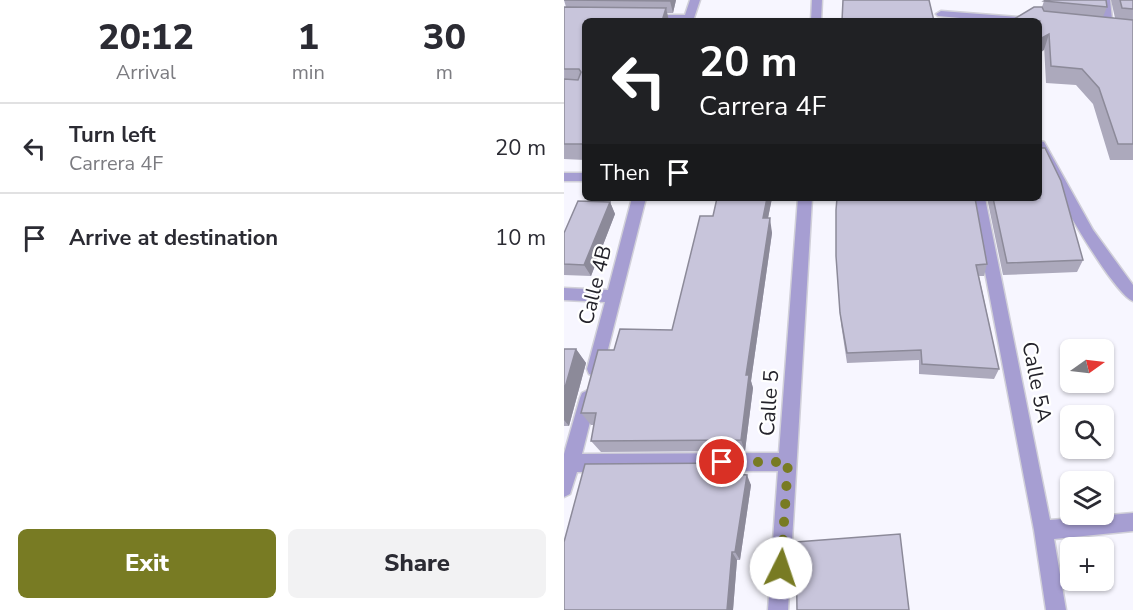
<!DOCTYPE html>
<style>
:root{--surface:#fff;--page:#f2f2f3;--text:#2b2b33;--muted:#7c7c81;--line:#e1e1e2;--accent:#787b23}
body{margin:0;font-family:"Nunito Sans",sans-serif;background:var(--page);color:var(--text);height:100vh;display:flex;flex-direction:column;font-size:22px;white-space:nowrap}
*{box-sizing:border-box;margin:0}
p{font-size:20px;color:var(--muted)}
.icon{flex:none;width:33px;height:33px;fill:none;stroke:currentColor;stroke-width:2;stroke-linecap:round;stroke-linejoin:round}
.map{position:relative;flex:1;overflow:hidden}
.side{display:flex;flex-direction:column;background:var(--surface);width:564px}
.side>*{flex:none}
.hud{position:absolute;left:18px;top:18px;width:460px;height:183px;border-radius:9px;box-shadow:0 2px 4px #0004;background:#202124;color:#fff;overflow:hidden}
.needle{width:39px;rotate:76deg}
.controls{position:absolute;left:496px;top:339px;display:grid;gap:12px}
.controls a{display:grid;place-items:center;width:54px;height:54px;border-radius:9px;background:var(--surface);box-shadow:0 2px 4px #0004;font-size:30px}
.pin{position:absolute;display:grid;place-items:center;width:51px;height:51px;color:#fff;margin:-26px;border:3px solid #fff;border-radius:50%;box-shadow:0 2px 6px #0007}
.me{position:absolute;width:66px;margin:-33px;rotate:4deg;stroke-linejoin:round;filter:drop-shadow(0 0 4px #0008)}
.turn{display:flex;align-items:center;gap:21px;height:126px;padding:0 18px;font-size:27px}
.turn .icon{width:78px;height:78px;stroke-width:2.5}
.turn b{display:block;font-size:42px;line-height:51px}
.then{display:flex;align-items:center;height:57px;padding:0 18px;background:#0003;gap:12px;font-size:22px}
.eta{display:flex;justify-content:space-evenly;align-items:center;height:102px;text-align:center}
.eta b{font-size:36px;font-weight:800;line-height:42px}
.action{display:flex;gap:12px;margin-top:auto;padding:12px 18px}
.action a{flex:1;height:69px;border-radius:9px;background:var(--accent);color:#fff;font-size:24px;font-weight:800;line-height:69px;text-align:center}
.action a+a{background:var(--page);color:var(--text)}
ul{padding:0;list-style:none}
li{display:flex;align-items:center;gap:18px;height:90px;padding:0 18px;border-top:2px solid var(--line)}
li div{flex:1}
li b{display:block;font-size:22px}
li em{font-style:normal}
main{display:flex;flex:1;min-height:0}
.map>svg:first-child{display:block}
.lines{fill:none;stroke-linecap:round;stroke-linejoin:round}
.minor-casing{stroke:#d1d0d9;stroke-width:3}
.minor{fill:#a69ed2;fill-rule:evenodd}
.wall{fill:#aca9bc}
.shaded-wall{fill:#8c8a99}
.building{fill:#c8c5db;stroke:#8c8a99;stroke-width:1.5}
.route{stroke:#787b23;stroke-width:10;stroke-dasharray:0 18}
.labels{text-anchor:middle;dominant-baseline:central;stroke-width:4.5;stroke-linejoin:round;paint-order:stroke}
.street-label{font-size:21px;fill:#24232b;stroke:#fff}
</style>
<main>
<section class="side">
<div class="eta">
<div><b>20:12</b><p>Arrival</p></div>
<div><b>1</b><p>min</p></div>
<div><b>30</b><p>m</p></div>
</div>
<ul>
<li><svg class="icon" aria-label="left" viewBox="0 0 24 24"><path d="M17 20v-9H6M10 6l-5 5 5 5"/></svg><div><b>Turn left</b><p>Carrera 4F</p></div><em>20 m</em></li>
<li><svg class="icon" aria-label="arrive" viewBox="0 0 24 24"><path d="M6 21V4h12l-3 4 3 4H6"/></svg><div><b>Arrive at destination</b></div><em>10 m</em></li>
</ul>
<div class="action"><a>Exit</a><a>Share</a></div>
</section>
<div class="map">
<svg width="569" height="610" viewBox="0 0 569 610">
<rect width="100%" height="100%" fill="#f7f6ff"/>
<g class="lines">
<g class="minor-casing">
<path id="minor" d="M126,0H136L129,21H84L79,18L84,15H121Z
M248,0H258L257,21H247Z
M536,0H546L549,29L540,27Z
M377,11L467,18L472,21H429L374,16L372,14Z
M476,141L480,142L529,230L569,285V301C549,294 482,178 476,154C475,151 476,144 476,141Z
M0,173H21V181H0Z
M68,198H82L39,369L37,374L31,376L25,374L23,369L41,302L0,300V288L44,290Z
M234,198H248L224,610H204L214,471L13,472L6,494L0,497V454L16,398L18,393L24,390L30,393L32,398L18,454L215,453Z
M407,198H421L486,520L569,513V531L490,539L502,610H482L470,530Z"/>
</g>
<use href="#minor" class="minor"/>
</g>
<path class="wall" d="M0,0H112L109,13H103L105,21H21V160L0,159V7H2Z
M547,0H569V160H546L529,104L512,85L482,83L478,7L480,1L543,7L539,17L551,18Z
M153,198H208L204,218L208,233L187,381L189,388L181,451L37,452L27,441L30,425H27L17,413L50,350L108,330L149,216Z
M423,198H476L519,260L513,272L439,275Z
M46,202L51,214L27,276L0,275V233Z
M272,210L423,264L420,276H415L435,369L430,379L355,374V360L283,363L277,324L273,268Z
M0,349H12L22,363L5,426H0Z
M179,473V475L187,485L176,560H173L169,610H0Z"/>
<path class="shaded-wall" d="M106,0H112L109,13L106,1Z
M102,8L105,21H98Z
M485,34L480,50L476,53V39Z
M203,198H208L201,233L199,218Z
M46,202L51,214L27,276L20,265Z
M206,218L208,233L187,381L189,388L181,451L177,440L182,375Z
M12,349L22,363L5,426L0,420V391Z
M175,463L179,473L178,484L173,474Z
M183,475L187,485L176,560L171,552Z
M168,552L173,560L169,610H163Z"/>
<path class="building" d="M0,0H106V1Z
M279,0H365L370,21H278Z
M482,0H542L543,7L480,1Z
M556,0H569V9L558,8Z
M0,7L102,8L98,21H21V144H0V79L14,80L17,72L15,69H0Z
M470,7H478L480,11L569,20V144H554L535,88L518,69L487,66L485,34L476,39V21H447Z
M476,148H481L497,181L519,260L443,263L429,198H476Z
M153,198H203L199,218H206L182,375H185L177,440L27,441L32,413H17L34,350H50L56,329L108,330L136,216H149Z
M273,198H411L423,264L412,265L435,369L358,364L357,350L283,353L276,313L272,256V210Z
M14,201L46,202L20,265L0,264V233Z
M0,349H12L0,391Z
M175,463L173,474L183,475L171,552H168L163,610H0V542L21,464Z
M336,534L345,610H233L232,542Z"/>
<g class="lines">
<path class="route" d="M158,462H224L217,568"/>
</g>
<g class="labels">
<g class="street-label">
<text transform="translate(31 285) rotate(-76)">Calle 4B</text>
<text transform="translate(473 382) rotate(79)">Calle 5A</text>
<text transform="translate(205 403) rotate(-86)">Calle 5</text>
</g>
</g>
</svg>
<div class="controls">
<a><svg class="needle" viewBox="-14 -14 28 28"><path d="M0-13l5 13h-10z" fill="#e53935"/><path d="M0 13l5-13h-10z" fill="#7c7c81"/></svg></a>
<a><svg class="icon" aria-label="search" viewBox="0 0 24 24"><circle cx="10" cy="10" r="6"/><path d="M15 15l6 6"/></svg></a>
<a><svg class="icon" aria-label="layers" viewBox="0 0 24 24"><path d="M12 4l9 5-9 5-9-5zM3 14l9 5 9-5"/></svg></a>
<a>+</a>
</div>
<div class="pin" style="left:158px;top:462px;background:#d93025"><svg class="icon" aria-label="arrive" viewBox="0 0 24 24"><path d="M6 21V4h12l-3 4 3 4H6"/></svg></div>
<svg class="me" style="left:217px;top:568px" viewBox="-20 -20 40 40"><circle r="19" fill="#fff"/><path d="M0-13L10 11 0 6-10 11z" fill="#787b23"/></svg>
<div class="hud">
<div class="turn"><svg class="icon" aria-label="left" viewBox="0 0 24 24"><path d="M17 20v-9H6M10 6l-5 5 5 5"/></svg><div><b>20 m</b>Carrera 4F</div></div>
<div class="then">Then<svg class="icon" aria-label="arrive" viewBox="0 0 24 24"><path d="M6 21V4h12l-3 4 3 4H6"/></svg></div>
</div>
</div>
</main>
